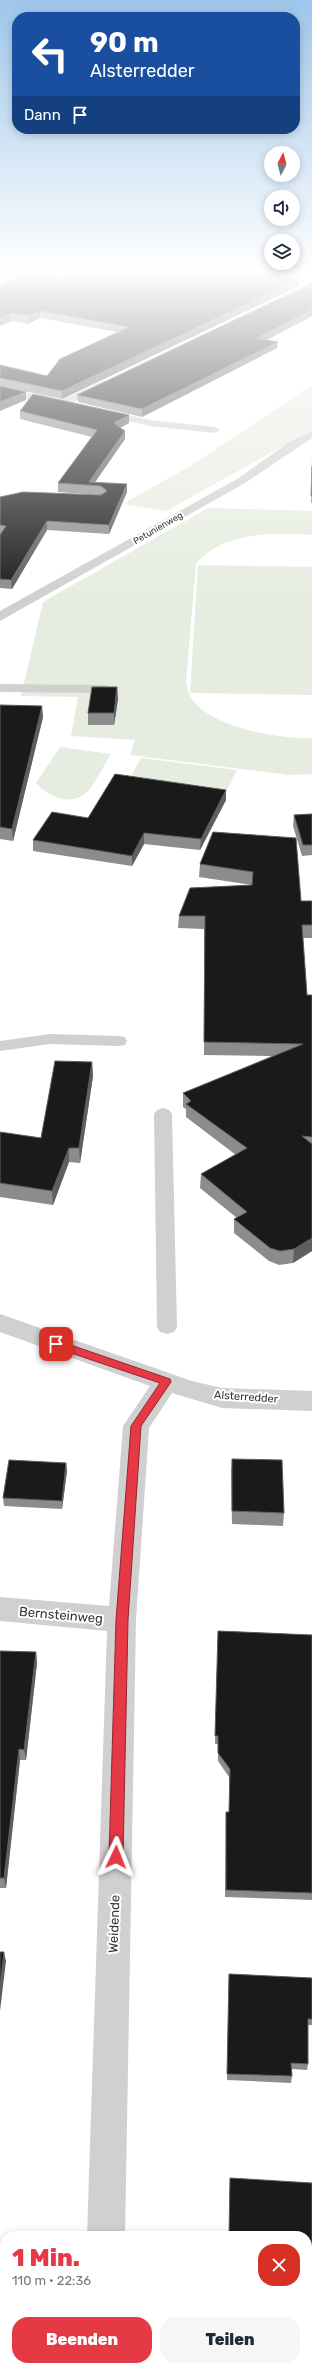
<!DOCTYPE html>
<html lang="de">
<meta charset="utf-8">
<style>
:root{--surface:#fff;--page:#f6f6f7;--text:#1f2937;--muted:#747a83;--accent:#e63946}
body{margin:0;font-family:Rubik,sans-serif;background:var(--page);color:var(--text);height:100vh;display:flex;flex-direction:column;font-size:15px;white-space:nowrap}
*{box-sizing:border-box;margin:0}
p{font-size:13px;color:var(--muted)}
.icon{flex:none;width:22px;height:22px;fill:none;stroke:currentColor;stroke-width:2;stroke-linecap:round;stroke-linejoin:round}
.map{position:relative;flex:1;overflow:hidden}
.details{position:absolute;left:0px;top:2231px;width:312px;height:140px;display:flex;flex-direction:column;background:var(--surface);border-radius:16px 16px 0 0;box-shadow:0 2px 10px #0003}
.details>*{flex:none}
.banner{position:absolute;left:12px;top:12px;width:288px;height:122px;border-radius:16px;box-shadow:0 2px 10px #0003;background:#1a4fa0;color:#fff;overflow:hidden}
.needle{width:26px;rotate:6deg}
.controls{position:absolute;left:264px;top:146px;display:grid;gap:8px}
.controls a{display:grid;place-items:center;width:36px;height:36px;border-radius:50%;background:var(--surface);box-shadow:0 2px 10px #0003;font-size:20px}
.pin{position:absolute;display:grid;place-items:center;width:34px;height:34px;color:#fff;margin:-17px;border-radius:8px;box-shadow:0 2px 6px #0006}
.me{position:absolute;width:44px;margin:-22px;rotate:2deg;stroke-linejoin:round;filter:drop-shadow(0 0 3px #0008)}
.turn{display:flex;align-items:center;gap:14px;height:84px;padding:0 12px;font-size:18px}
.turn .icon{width:52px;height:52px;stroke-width:2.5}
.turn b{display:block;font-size:28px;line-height:34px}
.then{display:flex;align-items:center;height:38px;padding:0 12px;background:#0003;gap:8px;font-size:15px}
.round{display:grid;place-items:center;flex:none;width:42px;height:42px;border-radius:16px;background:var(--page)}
.headline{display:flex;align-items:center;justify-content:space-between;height:68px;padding:0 12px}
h1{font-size:24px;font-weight:800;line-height:30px;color:var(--accent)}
.cta{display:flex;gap:8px;margin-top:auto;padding:8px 12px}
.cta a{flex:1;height:46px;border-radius:16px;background:var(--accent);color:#fff;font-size:16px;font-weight:800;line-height:46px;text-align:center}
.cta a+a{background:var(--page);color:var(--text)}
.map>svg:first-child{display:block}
.green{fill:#e6ecdf}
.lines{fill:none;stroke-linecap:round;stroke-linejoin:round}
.lane{fill:#d0d0d0;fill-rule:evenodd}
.street{fill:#d0d0d0;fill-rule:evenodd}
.wall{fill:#8c8c8c}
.shaded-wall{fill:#5f5f5f}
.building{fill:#1a1a1a;stroke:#5f5f5f}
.route{fill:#e63946;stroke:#96252e}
.labels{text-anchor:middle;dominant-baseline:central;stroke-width:4;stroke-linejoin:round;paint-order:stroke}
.far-street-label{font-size:9px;fill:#333;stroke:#fff}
.street-label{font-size:11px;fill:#333;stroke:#fff}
.near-street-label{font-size:13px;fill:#333;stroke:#fff}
</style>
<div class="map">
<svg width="312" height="2371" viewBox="0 0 312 2371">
<rect width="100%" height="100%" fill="#fff"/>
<path class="green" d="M312,385V430L166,511L123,504L192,465Z
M208,508L312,511V535C275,532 221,532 196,564L186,682C188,688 188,694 192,699C212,728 279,739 312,738V774L289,775L130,755L135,740L71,736L78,697L21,696L43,602Z
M198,565L312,567V695L190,693Z
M60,747L111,754C103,766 97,781 88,791C73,807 48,798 36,783Z
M141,758L237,770L225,794L128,781Z"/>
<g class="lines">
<path class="lane" d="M0,271L33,276L37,278L33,280L0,275Z
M0,684L106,685L112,689L106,693L0,692Z
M50,1034L119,1036L125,1037L127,1041L125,1045L119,1046L50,1044L0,1051V1041Z
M163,1108L169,1110L172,1114L177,1327L174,1332L167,1334L160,1332L157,1327L154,1114L157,1110Z"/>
<path class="street" d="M105,380L110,383L109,385L63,407L0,393V387L62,400Z
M101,409L150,420L215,427L220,430L215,433L150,426L97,414L96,412Z
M312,431V438L245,483L0,621V611L237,479L291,441Z
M0,1314L192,1381L222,1388L312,1391V1411L222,1408L172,1393L149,1428L136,1620L125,2236H87L107,1631L0,1621V1597L109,1606L123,1426L150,1386L0,1332Z
M0,2320H5V2360H0Z
M82,2366H122V2371H82Z"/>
</g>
<path class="wall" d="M26,270H305L290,277L300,279L299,286L62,399L0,386V365L47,376L117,332L40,318L28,324L12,321L8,274L26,273Z
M312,283V316L266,340L277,348L142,417L78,402L77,395Z
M20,411L129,423L120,428L125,431V439L95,482L127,492L109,534L47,530L12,589L0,588V535L1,534H0V497L101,495L58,492V483L92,437L20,419Z
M312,456V503H311Z
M117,687L118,699L114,725H88V713Z
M0,705L43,717L13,841L0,839Z
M226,790V800L200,850L144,844L132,866L33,851V840L88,818Z
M312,814V855L302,856L293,826L294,815Z
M213,832L301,901H312V938H303L307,995H312V1251L293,1263L279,1265L269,1261L234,1233V1219L237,1218L200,1188L201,1174L236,1155L186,1117V1109L183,1107V1093L272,1056L204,1055V929L178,928L179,916L252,885L199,877L200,864Z
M92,1062L93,1076L80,1163L69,1162L53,1205L0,1197V1132L41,1138Z
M232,1459L284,1513L283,1526L232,1524L231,1472Z
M66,1463L67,1471L62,1509L4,1506L3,1498Z
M218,1631L312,1635V1900L225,1897L226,1819V1812H229V1777L218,1761V1744H215Z
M0,1651L36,1652L37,1663L26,1760H20L6,1888H0Z
M229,1974L312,1978V2025H308V2064L307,2070L292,2069V2076L291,2083L227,2080Z
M230,2178L312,2183V2319H307V2236H229Z"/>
<path class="shaded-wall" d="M289,270H305L278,283V275Z
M300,279L299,286L62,399V391Z
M312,310V316L257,345V338Z
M40,311V318L28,324V316Z
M11,313L12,321L0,326V318Z
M278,342L277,348L142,417V409Z
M26,392V400L0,411V402Z
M129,415V423L114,431V423Z
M125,431V439L93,485L89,482Z
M127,484V492L109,534V525Z
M47,521V530L12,589L11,580Z
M117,687L118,699L114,725V713Z
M42,706L43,717L13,841L12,829Z
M226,790V800L200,850L201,839Z
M144,833V844L132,866V856Z
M92,1062L93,1076L80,1163L79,1148Z
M69,1148V1162L53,1205L52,1191Z
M312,1238V1251L293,1263L294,1249Z
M66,1463L67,1471L62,1509V1501Z
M36,1652L37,1663L26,1760L24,1750Z
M19,1749L20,1760L6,1888L4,1878Z
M4,1952L6,1961L0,2011V1988Z"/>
<path class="building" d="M53,270H289L278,275L300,279L62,391L0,378V365L47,376L60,359L129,327L40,311L28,316L11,313L0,318V285L21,276L8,274L14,271L65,279L70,275L65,272Z
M312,283V310L257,338L278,342L142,409L77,395Z
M0,386L26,392L0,402Z
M33,394L129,415L114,423L125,431L89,482L127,484L109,525L47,521L11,580L0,579V535L6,526L0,525V497L23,492L101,495L107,491L101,486L58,483L97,430L20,411Z
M312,466V496H311Z
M92,687H117L114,713H88Z
M0,705L42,706L12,829L0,827Z
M115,774L226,790L201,839L144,833L132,856L33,840L52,812L88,818Z
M312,814V845H303L294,815Z
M213,832L296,838L301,901H312V925H302L307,995H312V1137L302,1136L312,1144V1238L294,1249L280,1251L270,1248L234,1219L247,1212L201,1174L247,1148L186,1104L191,1101L183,1093L303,1044L204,1042L205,916H179L190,888L252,885L253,872L200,864Z
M55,1061L92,1062L79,1148H69L52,1191L0,1183V1132L41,1138Z
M232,1459L282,1460L284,1513L232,1511Z
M9,1460L66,1463L62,1501L3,1498Z
M218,1631L312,1635V1893L226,1890V1812H229L230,1769L218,1753V1736H215Z
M0,1651L36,1652L24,1750L19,1749L4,1878H0Z
M0,1952H4L0,1988Z
M229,1974L312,1978V2019H308V2064L291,2063L292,2076L227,2074Z
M230,2178L312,2183V2314H307V2236H229Z
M211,2366H284V2371H211Z"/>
<linearGradient id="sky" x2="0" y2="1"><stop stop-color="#9ec6ea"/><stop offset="0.45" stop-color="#fff"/><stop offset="1" stop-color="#fff" stop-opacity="0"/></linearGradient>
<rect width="312" height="602" fill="url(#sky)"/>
<path class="route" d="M56,1340L170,1379L171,1382L141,1426L128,1620L123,1857L121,1862L116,1864L111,1862L109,1857L116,1620L131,1426L160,1383L53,1347L51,1344Z"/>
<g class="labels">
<g class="far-street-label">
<text transform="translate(158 528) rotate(-30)">Petunienweg</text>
</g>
<g class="street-label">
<text transform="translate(246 1397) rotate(4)">Alsterredder</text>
</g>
<g class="near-street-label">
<text transform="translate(61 1615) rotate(5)">Bernsteinweg</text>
<text transform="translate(114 1924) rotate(-88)">Weidende</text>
</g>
</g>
</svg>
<div class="controls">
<a><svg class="needle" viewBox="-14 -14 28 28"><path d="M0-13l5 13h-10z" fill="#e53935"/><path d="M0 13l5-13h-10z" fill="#747a83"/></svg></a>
<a><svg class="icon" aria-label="sound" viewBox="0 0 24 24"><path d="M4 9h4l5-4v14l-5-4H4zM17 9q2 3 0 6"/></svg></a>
<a><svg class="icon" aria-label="layers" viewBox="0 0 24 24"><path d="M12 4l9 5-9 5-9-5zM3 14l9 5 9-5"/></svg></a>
</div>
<div class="pin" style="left:56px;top:1344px;background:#d93025"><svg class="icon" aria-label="arrive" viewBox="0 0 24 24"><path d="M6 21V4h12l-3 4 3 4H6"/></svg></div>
<svg class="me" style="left:116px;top:1857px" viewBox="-20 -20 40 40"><path d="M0-17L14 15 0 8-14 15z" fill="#e63946" stroke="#fff" stroke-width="4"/></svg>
<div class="banner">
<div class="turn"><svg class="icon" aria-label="left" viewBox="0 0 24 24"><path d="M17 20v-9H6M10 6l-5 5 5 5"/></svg><div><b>90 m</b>Alsterredder</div></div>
<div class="then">Dann<svg class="icon" aria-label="arrive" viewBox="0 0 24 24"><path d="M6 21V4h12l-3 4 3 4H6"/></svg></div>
</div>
<section class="details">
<div class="headline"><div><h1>1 Min.</h1><p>110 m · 22:36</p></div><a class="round" style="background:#d93025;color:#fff"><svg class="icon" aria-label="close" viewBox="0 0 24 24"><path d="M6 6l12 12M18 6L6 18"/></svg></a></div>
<div class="cta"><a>Beenden</a><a>Teilen</a></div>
</section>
</div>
